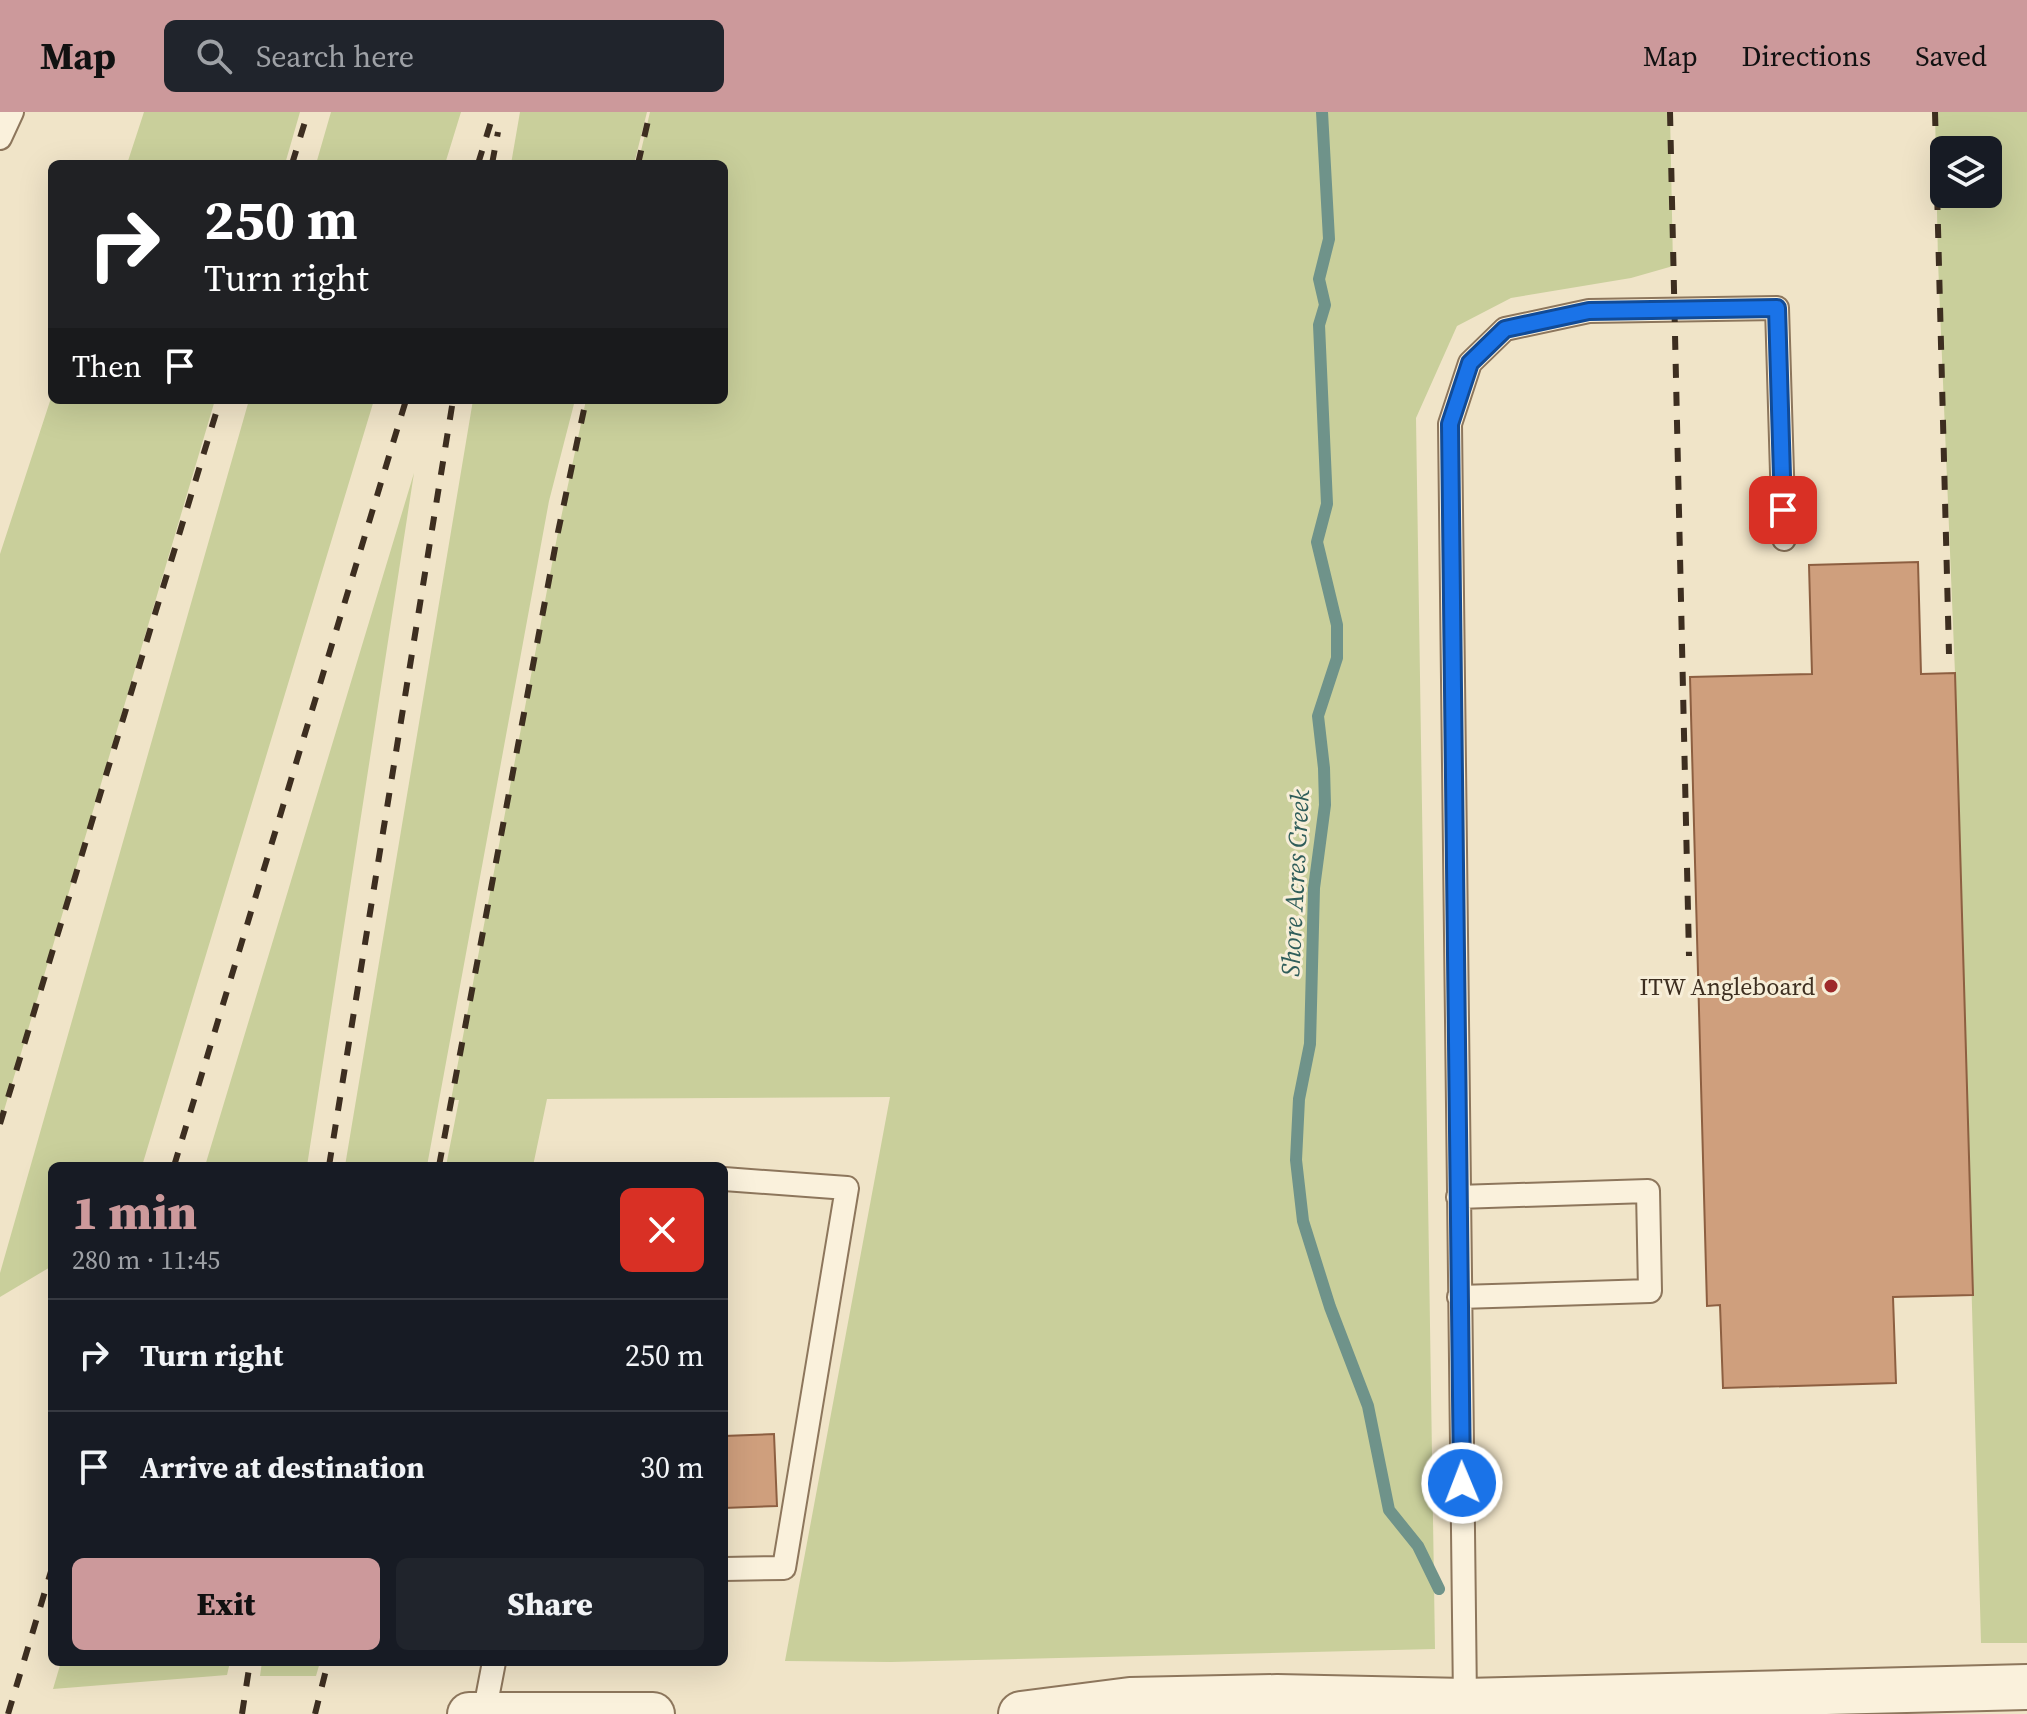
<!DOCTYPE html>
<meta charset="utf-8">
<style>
:root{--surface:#171b24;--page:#20242c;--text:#f1f3f6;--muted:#9ea1a6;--line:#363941;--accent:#cc999b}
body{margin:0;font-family:"Source Serif 4",serif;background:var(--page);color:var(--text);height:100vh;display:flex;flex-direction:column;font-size:30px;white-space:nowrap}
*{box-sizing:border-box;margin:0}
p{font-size:26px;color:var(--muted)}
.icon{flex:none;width:44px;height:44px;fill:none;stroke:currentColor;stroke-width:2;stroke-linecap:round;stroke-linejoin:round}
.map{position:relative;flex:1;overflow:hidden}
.side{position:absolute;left:48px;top:1050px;width:680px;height:504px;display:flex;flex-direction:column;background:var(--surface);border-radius:12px;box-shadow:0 8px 32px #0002}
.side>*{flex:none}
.top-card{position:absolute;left:48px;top:48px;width:680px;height:244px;border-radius:12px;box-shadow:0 8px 32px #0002;background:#202124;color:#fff;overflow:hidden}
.controls{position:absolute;left:1930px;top:24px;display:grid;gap:16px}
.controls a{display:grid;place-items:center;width:72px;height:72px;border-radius:12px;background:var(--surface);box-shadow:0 8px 32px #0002;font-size:40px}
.pin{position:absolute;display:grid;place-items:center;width:68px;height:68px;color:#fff;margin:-34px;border-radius:16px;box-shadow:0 4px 12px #0006}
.me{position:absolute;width:88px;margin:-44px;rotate:359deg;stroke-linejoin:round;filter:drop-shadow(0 0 6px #0008)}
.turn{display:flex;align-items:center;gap:28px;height:168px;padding:0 24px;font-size:36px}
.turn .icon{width:104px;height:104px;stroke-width:2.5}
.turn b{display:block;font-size:56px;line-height:68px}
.then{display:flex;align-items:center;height:76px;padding:0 24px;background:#0003;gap:16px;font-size:30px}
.round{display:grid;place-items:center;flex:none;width:84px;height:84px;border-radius:12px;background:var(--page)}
.overview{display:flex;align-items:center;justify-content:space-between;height:136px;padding:0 24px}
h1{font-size:48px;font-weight:800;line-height:60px;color:var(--accent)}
.cta{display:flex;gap:16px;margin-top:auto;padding:16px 24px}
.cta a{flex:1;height:92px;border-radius:12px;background:var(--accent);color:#111;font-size:32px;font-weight:800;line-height:92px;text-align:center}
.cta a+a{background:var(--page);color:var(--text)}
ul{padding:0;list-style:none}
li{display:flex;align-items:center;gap:24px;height:112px;padding:0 24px;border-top:2px solid var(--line)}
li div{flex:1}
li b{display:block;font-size:30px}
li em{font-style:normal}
header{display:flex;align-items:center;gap:48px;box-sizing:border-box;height:112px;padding:0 40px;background:var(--accent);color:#111}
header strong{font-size:38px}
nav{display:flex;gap:44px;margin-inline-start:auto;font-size:28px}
.search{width:560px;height:72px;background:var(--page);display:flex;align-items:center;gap:20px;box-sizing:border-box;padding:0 28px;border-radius:12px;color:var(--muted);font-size:30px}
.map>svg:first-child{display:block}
.green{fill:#c9cf9b;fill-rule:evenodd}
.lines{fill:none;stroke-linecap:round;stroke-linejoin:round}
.stream{stroke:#6f938a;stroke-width:12}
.building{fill:#cf9f7d;stroke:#8d5f41;stroke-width:2}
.service-casing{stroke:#8d765c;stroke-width:26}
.minor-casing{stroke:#8d765c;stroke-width:46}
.tertiary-casing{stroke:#8d765c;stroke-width:48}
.service{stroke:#faf1dc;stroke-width:22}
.minor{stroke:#faf1dc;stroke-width:42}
.tertiary{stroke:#faf1dc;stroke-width:44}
.rail{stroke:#3d2e20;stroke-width:6;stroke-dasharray:14 14;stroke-linecap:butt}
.route-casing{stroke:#114b97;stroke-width:20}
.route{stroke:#1a73e8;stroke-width:14}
.poi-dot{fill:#9e2a2b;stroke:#f7eed8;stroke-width:3}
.labels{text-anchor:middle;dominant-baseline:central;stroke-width:6;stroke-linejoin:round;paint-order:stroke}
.poi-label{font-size:24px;fill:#3d2e20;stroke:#f7eed8;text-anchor:end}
.water-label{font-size:26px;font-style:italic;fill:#2f5d5a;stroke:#f7eed8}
</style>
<header>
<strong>Map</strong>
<div class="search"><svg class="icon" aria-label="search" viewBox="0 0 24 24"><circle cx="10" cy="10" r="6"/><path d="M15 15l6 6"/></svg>Search here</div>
<nav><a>Map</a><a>Directions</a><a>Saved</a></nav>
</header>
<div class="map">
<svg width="2027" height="1602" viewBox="0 0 2027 1602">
<rect width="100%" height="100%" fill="#f0e4c8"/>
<path class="green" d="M144,0H300L285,52H127Z
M331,0H461L445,52H316Z
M520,0H647L634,52H511Z
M650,0H1670L1673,154L1631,166L1511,186L1457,214L1416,306L1435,1537L891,1550L785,1549L890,985L547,987L533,1054H446L459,988H451L558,420L586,288H724V52H638Z
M1935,0H2027V1531H1981L1955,561L1938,149ZM1944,38H1988V82H1944Z
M52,283V288H215L0,1012V442Z
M249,288H374L142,1054H52V1154L0,1185V1161Z
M473,288H575L549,389L427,1054H345Z
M414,361L307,1054H205Z
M61,1550H230L227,1563L53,1577Z
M262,1550H320L316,1564H260Z"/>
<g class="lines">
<path class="stream" d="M1322,0L1329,127L1319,167L1325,193L1319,213L1327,392L1317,430L1337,513V546L1318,604L1324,656L1325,693L1314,776L1310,932L1299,987L1296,1048L1303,1109L1330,1195L1368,1294L1389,1398L1418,1434L1439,1477"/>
</g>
<path class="building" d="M1918,450L1921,562L1955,561L1973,1183L1893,1185L1896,1271L1723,1276L1720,1193L1707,1194L1690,565L1812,562L1809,453Z
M774,1322L777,1394L724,1396V1324Z"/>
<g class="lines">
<g class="service-casing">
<path id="service" d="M0,26L12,0
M724,1067L847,1076L784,1456L724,1457
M1458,1085L1648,1079L1650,1179L1459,1185
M1465,1589L1450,312L1470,251L1505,217L1589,199L1777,196L1784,427
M484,1602L494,1550"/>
</g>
<g class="minor-casing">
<path id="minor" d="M469,1602H653"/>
</g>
<g class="tertiary-casing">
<path id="tertiary" d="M1021,1602L1130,1588L1277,1585L1465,1589L2027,1575"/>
</g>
<use href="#service" class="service"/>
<use href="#minor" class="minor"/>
<use href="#tertiary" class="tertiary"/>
<path class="rail" d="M1670,0L1689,844
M1935,0L1949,542
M292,52L308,0
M478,52L494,0
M492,52L498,20
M638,52L650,0
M0,1012L220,288
M174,1054L406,288
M329,1054L453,288
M439,1054L558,420L586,288
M8,1602L52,1456
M242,1602L250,1550
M315,1602L328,1550"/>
</g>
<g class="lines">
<g class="route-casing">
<path id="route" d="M1462,1371L1450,312L1470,251L1505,217L1589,199L1777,196L1783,398"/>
</g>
<use href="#route" class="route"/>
</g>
<circle class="poi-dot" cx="1831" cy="874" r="8"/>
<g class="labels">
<g class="poi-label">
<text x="1815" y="874">ITW Angleboard</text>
</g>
<g class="water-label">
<text transform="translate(1295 771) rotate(-87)">Shore Acres Creek</text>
</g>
</g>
</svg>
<div class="controls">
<a><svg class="icon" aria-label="layers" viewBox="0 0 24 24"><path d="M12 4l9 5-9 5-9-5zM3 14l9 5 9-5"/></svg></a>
</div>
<div class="pin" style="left:1783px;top:398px;background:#d93025"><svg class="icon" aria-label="arrive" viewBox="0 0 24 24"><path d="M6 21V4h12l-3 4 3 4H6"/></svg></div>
<svg class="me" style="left:1462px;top:1371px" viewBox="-20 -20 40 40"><circle r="17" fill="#1a73e8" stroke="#fff" stroke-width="3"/><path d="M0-11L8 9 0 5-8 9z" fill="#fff"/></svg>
<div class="top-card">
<div class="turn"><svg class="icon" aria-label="right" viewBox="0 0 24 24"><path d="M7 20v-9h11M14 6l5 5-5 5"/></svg><div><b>250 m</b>Turn right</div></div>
<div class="then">Then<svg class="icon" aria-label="arrive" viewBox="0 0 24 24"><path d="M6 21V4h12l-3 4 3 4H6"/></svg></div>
</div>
<section class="side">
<div class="overview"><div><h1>1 min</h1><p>280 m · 11:45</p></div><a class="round" style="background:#d93025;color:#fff"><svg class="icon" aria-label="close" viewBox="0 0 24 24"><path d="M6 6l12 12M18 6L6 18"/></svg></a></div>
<ul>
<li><svg class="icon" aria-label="right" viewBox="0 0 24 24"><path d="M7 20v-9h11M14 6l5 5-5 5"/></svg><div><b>Turn right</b></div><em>250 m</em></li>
<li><svg class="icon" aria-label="arrive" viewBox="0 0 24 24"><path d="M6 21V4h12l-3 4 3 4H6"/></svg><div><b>Arrive at destination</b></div><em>30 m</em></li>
</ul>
<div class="cta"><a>Exit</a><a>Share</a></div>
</section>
</div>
